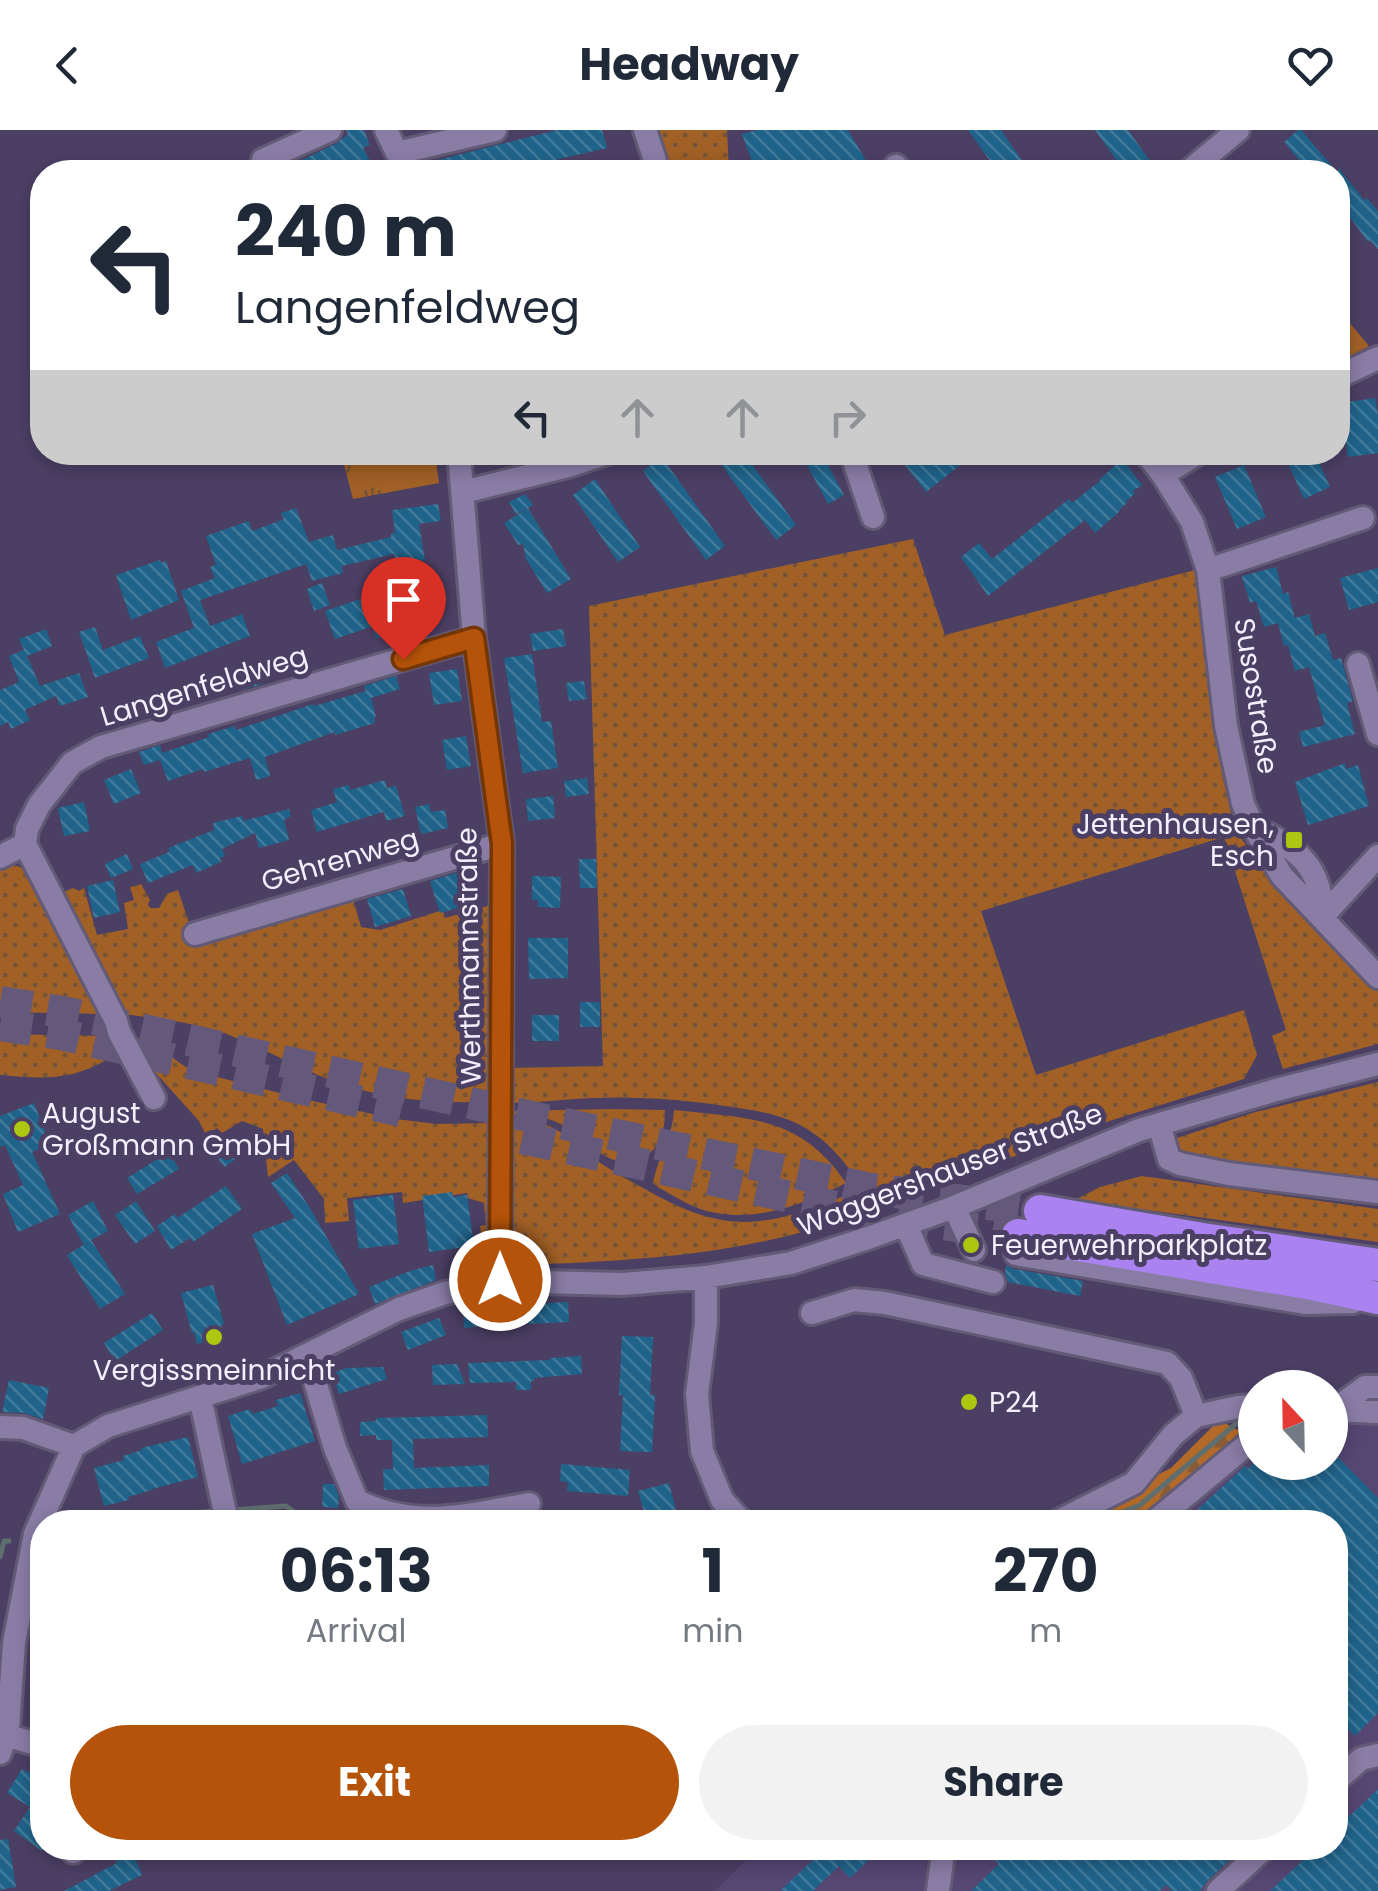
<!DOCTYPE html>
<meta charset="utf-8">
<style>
:root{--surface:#fff;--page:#f2f2f3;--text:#1f2937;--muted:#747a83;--accent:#b45309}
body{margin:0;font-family:Poppins,sans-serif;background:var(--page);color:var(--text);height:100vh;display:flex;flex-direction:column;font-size:38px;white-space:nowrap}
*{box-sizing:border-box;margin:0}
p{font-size:32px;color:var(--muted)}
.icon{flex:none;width:55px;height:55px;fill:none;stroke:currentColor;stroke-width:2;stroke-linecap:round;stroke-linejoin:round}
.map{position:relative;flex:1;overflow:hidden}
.drawer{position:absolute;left:30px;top:1380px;width:1318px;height:350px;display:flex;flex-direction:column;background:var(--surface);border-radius:40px;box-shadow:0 5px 15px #0003}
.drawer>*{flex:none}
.banner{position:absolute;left:30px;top:30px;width:1320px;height:305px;border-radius:40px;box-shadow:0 5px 15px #0003;background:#fff;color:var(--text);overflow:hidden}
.needle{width:65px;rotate:338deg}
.fabs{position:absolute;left:1238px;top:1240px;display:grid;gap:20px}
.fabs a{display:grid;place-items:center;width:110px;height:110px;border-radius:50%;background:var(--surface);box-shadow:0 5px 15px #0003;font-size:50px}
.pin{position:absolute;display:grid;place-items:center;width:85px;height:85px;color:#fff;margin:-102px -42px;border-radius:50% 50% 50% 0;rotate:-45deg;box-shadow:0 0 10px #0007}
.pin .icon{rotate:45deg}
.me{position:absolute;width:110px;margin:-55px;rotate:0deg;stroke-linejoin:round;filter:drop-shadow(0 0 8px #0008)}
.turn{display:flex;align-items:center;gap:35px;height:210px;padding:0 40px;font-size:45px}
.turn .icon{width:130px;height:130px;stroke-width:2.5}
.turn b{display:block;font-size:70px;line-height:85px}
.lanes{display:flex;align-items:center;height:95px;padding:0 40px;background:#0003;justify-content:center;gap:50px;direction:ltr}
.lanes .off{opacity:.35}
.eta{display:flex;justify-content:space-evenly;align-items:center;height:170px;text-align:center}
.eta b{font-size:60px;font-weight:700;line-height:70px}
.primary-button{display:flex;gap:20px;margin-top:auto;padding:20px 40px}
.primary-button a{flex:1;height:115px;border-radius:60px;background:var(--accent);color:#fff;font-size:40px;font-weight:700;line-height:115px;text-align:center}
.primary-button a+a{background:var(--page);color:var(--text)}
header{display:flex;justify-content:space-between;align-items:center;height:130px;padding:0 40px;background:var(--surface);font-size:45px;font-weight:700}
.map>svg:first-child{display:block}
.built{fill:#554672}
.grass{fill:url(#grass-dots)}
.forest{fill:url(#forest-firs)}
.park{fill:url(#park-tufts)}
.pitch{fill:#a06026}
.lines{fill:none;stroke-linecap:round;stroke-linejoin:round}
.stream{stroke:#5f6e6e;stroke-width:5}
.building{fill:url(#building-back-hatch)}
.highway-tunnel{stroke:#64597b;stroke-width:32;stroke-dasharray:32 16;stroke-linecap:butt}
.minor-casing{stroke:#635a76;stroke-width:28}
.highway-casing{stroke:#635a76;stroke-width:38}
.minor{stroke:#897ca5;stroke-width:22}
.highway{stroke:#aa83f1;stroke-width:32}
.route-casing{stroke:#753606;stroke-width:25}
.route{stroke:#b45309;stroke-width:18}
.poi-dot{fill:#adc610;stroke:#4b3f64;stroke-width:4}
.labels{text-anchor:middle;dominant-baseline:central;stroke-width:10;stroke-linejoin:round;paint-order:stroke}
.street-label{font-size:28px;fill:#f3effd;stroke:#4b3f64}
.poi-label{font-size:28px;fill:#f3effd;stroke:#4b3f64;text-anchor:start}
</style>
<header><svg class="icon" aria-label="back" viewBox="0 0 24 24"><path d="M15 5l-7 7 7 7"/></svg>Headway<svg class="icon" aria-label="heart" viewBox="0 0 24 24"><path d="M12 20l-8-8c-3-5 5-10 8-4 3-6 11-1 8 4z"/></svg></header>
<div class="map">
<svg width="1378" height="1761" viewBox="0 0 1378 1761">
<defs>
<pattern id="grass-dots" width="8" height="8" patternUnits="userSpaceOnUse" patternTransform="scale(2.5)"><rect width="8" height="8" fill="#a06026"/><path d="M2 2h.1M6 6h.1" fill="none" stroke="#745439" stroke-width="1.8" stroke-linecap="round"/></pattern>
<pattern id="forest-firs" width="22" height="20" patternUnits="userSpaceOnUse" patternTransform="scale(2.5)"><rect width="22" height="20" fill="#b36a28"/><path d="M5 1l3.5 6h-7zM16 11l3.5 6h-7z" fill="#895c36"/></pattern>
<pattern id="park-tufts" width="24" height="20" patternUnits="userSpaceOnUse" patternTransform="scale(2.5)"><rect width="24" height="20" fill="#a06026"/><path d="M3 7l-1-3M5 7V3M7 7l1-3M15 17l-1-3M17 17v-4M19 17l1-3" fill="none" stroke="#745439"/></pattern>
<pattern id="building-back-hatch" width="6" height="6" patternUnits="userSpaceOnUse" patternTransform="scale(2.5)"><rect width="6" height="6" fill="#20638a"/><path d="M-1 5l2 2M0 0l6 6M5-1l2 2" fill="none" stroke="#417a9b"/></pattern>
</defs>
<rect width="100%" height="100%" fill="#4b3f64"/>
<path class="built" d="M1330,1261H1378V1761H715L758,1718H1335V1392H1133L1255,1288V1332H1330Z"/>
<path class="grass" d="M655,0H727L729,42H670Z
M913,409L945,505L1199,439L1222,644L1234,696L1243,711L1310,792L1378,861V914L1283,939L1272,906L1286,900L1224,707L981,781L1036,945L1244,880L1257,925L1244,949L1090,997L875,1080C858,1051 842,1023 813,1003C789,986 761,981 732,977C687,970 640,966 593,968C565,969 537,973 508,973L509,938L603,936L589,476Z
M9,732L24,739L30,746L100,884L0,882V734Z
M141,754L150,770L148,774L150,778H159L167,764L178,760L191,799L183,802L184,809L351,762L361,797L380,800L443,780L445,788L491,775L489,972C444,973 401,971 358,959C312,947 273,922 229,905C195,892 159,889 123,884L60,764L73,758L79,761L84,758L97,805L128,799L124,773L134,770L130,757Z
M0,904L110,906V921L106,930C70,951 41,949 0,945Z
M132,908C161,910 169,930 194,941L303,969L396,989L436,994L489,993L487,1119L483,1116L480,1096L486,1095L484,1073L468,1068L467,1063L403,1073L402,1062L347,1068L349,1091L325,1093L324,1069L294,1030L268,1047L263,999L242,991L222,1003L217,998L206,1005L199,991L146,932Z
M1378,952V1057L1189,1028L1178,1020L1174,1009L1252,983Z
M614,979L665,980C665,998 661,1018 644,1027C608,1047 584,1002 554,991C539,985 523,985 507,985V981Z
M674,980C748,988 801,986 846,1053C801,1076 746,1097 695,1077C681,1071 667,1062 653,1054C658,1025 672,1011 674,980Z
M509,992C522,993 536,992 548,996C568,1003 587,1024 605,1036C620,1046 637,1054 652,1063C728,1105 767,1097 844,1066L850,1087C745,1125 632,1131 522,1135L514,1132L510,1126Z
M1142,1046L1378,1079V1112L1075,1070L1100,1057Z"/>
<path class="forest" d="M1219,1290L1247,1305L1144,1392H1063L1171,1338Z"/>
<path class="park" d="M1338,179L1369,216L1338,232Z
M341,323H435L439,353L353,369Z"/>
<path class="pitch" d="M350,323H426L430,345L356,358Z"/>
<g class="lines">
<path class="stream" d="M232,1380L286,1376L307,1392
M130,1392L163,1385L216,1381
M1099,1392L1140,1375L1244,1287
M0,1427L4,1411H9"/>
</g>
<path class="building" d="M346,0H364L370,15L363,18L376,42H322L320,39L312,42H277L337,13L348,4Z
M557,0H602L607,18L502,42H407L406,38Z
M757,0H848L868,34L859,42H756L742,4Z
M968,0H1001L1030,42H998Z
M1095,0H1128L1158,42H1125Z
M1298,0H1301L1337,42H1309L1284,12Z
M1338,37L1364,70L1367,68L1378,81V119L1370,110L1368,112L1338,71Z
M1375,268L1378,285V323L1348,327L1340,273Z
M712,322H743L796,395L776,410Z
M800,322H821L844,365L828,374Z
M895,322H977L926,362Z
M1283,322H1314L1330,357L1304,369Z
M662,327L725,416L706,430L643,341Z
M1122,329L1142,355L1133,361L1135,364L1126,371L1127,373L1119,380L1120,381L1095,403L1085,390L988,466L961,427L979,413L992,429L1069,369L1072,373L1101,350L1100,349Z
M1244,335L1266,387L1237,399L1215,347Z
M595,349L640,417L618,432L573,365Z
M525,364L533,375L528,378L571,449L547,463L526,429L523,414L518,415L504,393L528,378L516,384L509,372Z
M438,374L441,391L419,394L425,430L396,434L394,424L342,436L343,443L312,451L306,434L200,470L210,496L242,484L250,506L165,538L156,512L194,498L181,461L215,448L210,437L216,435L206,406L249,391L252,401L284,389L281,383L296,378L309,412L333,405L337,420L391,407V403H395L392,380Z
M160,430L161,433L166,431L179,470L131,490L116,445Z
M1276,437L1283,464L1288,462L1295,488L1309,484L1315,506L1325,503L1333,530L1341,528L1353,571L1347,573L1355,604L1303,617L1299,602L1325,595L1309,537L1295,541L1288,515L1284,516L1278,493L1264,497L1256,471L1250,473L1242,446Z
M1378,438V472L1349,480L1340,448Z
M322,453L330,475L314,481L307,459Z
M417,456L418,460L429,457L439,489L376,508L373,496L335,509L325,481L381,462L382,467Z
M95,497L103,520L140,506L149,528L95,548L79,502Z
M46,499L52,516L27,526L40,556L79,543L88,567L60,576L56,566L25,580L30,590L11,599L8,592L0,596V560L19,552L9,526L24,520L19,509Z
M563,499L566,516L533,521L530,504Z
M532,524L542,592L551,591L558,638L523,643L504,528Z
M258,538L263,554L242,560L237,546Z
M457,539L462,571L434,575L429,543Z
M396,546L400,559L371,568L376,587L374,588L375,593L335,605V602L265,627L270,646L256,650L250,628L204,642L203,639L168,651L160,630L144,635L139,622L160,615L162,623L209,607L208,604L235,596L236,600L313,574L314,576L366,561L364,556Z
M584,551L587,569L569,571L566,553Z
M466,606L471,636L447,640L442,610Z
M1345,633L1346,639L1358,635L1369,676L1308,695L1295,652Z
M131,639L141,663L114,674L104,650Z
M587,648L589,664L566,667L564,651Z
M385,650L387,658L396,656L405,686L386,691L384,682L317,702L311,680L337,672L333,659L349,655L350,660Z
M553,666L555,688L528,691L526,669Z
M84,672L90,701L64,706L58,678Z
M429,674L431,682L445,680L448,698L421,704L415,677Z
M289,679L291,686L284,690L289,710L259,718L255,703L222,719L225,726L220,728L221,732L196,743L193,735L148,753L140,734L169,722L168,718L214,700L213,693L242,686L243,691Z
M127,724L133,739L111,748L105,734Z
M579,729H596L597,758H580Z
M472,738L482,771L440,783L430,751Z
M532,746L561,747L560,778L538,777V770H532Z
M113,750L120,782L94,788L87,756Z
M403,759L411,786L375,797L367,769Z
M528,808H568V848L529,849Z
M580,872H600V897H580Z
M532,885H559V911H532Z
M34,973L50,1014L32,1022L60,1084L18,1102L3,1064L23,1055L5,1015L0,1017V986Z
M217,1002L238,1027L225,1037L204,1012Z
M169,1022L179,1039L137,1064L127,1048Z
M287,1043L310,1078L359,1164L287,1195L252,1104L295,1088L271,1053Z
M226,1056L242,1079L193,1112L190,1108L171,1120L157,1096L175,1084L177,1088Z
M452,1062L453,1067L467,1065L474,1116L429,1122L422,1066Z
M393,1065L399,1114L359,1119L353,1070Z
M93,1071L108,1101L91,1110L125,1164L100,1179L67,1125L88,1112L83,1114L68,1085Z
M136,1071L155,1101L135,1114L115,1085Z
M433,1135L436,1150L375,1174L369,1157L410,1141Z
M1006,1135L1014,1139L1083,1151L1080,1166L1008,1152L1005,1143Z
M213,1155L224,1194L221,1195L224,1206L197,1214L194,1202L192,1203L181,1163Z
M568,1172L569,1192L526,1194V1192L464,1198L463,1178Z
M152,1183L163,1200L115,1231L104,1213Z
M439,1188L446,1205L408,1220L401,1202Z
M622,1206L653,1207L650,1265H655L652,1322L620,1321L623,1265H619Z
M581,1226L582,1244L534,1248V1251H531V1260H516V1252L470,1253L468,1233L550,1230V1228Z
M457,1234L465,1254L433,1255L432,1235Z
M383,1237L387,1249L339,1264L332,1243L347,1238Z
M9,1250L49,1258L43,1289L24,1283L2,1282Z
M300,1263L315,1311L242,1334L228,1286L250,1279L252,1284L278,1276L276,1270Z
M487,1285L488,1307L413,1309L414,1338L489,1335V1356L384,1360L383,1339H393L392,1310H376V1305L360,1306V1292L376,1291V1288Z
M188,1307L198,1347L152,1359V1360L128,1367L129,1370L104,1376L94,1338L124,1330L123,1326L142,1320L141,1318Z
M1330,1319L1378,1368V1583L1355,1606L1335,1586V1392H1184L1245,1336L1248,1339L1254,1332H1330Z
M561,1334L630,1340L628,1366L567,1361L568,1352L560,1351Z
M669,1353L679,1392H647L638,1361Z
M323,1354H334L339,1367L338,1378L322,1377Z
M37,1630L42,1631V1721L14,1701L30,1677L7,1663L22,1639L29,1643Z
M1378,1659V1761H1270L1316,1718H1335V1700Z
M8,1709L16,1757L0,1760V1710Z
M834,1718H861L871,1728L850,1748L839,1736L813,1761H780L816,1727L820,1731Z
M983,1718H1243L1208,1750L1200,1761H1172L1166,1755L1160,1761H971L999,1734Z
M132,1721L142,1745L109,1761H64L117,1733L116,1730Z"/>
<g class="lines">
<path class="highway-tunnel" d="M0,872L68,883L541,989L866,1058L1040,1081
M0,895L60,904L401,981
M522,1008L859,1082L1018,1105"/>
<g class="minor-casing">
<path id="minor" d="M386,0L397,23L495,0
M645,0L655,30L654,42
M263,30L330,0
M896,36L901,42
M1188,42L1238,0
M1338,247L1378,228
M459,322L474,508L502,714L500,1151
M851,322L873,387
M1145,322L1163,345L1192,392L1208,440L1226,596L1243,674L1253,696L1282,746L1378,847
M1163,345L1200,322
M463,362L568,336L610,322
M1208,440L1363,388
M1358,534L1378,604
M1254,697C1296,718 1323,736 1322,787
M25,714L27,699L39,675L72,633L101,617L474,508
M25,714L116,891L119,902L154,968
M0,727L25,714
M1322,787L1378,726
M195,804L502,714
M1159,994L1169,1029L1180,1034L1229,1044L1378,1062
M954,1077L974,1120
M906,1095L923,1134L993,1152
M1016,1124L1305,1173L1353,1172
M706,1147V1193L697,1264L702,1321L722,1370L742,1392
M812,1183L854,1170L885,1173L1167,1233L1181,1248L1196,1286L1173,1305L1134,1353L1057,1392
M307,1225L335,1318L357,1371C417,1400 466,1385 529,1374
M200,1267L227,1392
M1332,1280L1378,1282
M1334,1280L1365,1257H1378
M1196,1286L1238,1277L1255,1276
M0,1297L23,1298L74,1316
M1154,1392L1255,1308
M6,1605L42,1616
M0,1623L8,1599L14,1513L35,1404L74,1316L108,1296L262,1247L399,1179L445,1163L500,1151L623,1154L706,1147L791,1133L871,1107L954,1077L1139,1000L1276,960L1378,934
M1335,1652L1361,1629L1378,1625
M937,1718L943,1723L938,1761
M73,1722L76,1718
M1218,1761L1265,1718"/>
</g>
<g class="highway-casing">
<path id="highway" d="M1040,1081L1203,1109L1378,1135
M1018,1105L1313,1154L1378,1168"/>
</g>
<use href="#minor" class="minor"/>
<use href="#highway" class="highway"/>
</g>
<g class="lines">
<g class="route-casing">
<path id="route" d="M403,529L474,508L502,714L500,1150"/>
</g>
<use href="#route" class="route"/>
</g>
<g class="poi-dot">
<rect x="1284" y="700" width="20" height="20" rx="5"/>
<circle cx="22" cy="999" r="10"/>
<circle cx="971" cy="1115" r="10"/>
<circle cx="214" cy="1207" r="10"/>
<circle cx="969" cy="1272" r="10"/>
</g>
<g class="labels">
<g class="street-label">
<text transform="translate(204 556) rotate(-17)">Langenfeldweg</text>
<text transform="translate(1256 566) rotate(81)">Susostraße</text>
<text transform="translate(340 730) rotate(-16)">Gehrenweg</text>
<text transform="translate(469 826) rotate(-91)">Werthmannstraße</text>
<text transform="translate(950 1040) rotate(-21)">Waggershauser Straße</text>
</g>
<g class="poi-label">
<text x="1274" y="694" text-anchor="end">Jettenhausen,<tspan x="1274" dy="32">Esch</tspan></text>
<text x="42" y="983">August<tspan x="42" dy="32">Großmann GmbH</tspan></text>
<text x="991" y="1115">Feuerwehrparkplatz</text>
<text x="214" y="1240" text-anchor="middle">Vergissmeinnicht</text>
<text x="989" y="1272">P24</text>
</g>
</g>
</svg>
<div class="fabs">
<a><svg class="needle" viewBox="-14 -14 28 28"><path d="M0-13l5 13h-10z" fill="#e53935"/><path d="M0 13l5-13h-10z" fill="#747a83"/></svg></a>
</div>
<div class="pin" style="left:403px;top:529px;background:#d93025"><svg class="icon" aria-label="arrive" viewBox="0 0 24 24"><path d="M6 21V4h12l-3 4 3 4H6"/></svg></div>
<svg class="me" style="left:500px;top:1150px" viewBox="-20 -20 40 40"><circle r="17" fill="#b45309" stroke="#fff" stroke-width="3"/><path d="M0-11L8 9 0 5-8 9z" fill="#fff"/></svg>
<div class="banner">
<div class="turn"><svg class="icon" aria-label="left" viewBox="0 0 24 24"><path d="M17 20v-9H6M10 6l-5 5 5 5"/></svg><div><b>240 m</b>Langenfeldweg</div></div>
<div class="lanes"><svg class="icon" aria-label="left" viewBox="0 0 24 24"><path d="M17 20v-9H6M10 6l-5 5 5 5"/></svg><svg class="icon off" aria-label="ahead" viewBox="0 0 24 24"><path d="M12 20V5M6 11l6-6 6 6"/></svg><svg class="icon off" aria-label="ahead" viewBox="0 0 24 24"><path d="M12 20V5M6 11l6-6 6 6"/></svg><svg class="icon off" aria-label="right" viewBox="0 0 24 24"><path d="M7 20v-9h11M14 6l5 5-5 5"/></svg></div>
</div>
<section class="drawer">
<div class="eta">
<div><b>06:13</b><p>Arrival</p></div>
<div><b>1</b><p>min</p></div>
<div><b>270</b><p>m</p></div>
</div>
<div class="primary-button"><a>Exit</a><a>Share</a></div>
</section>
</div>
